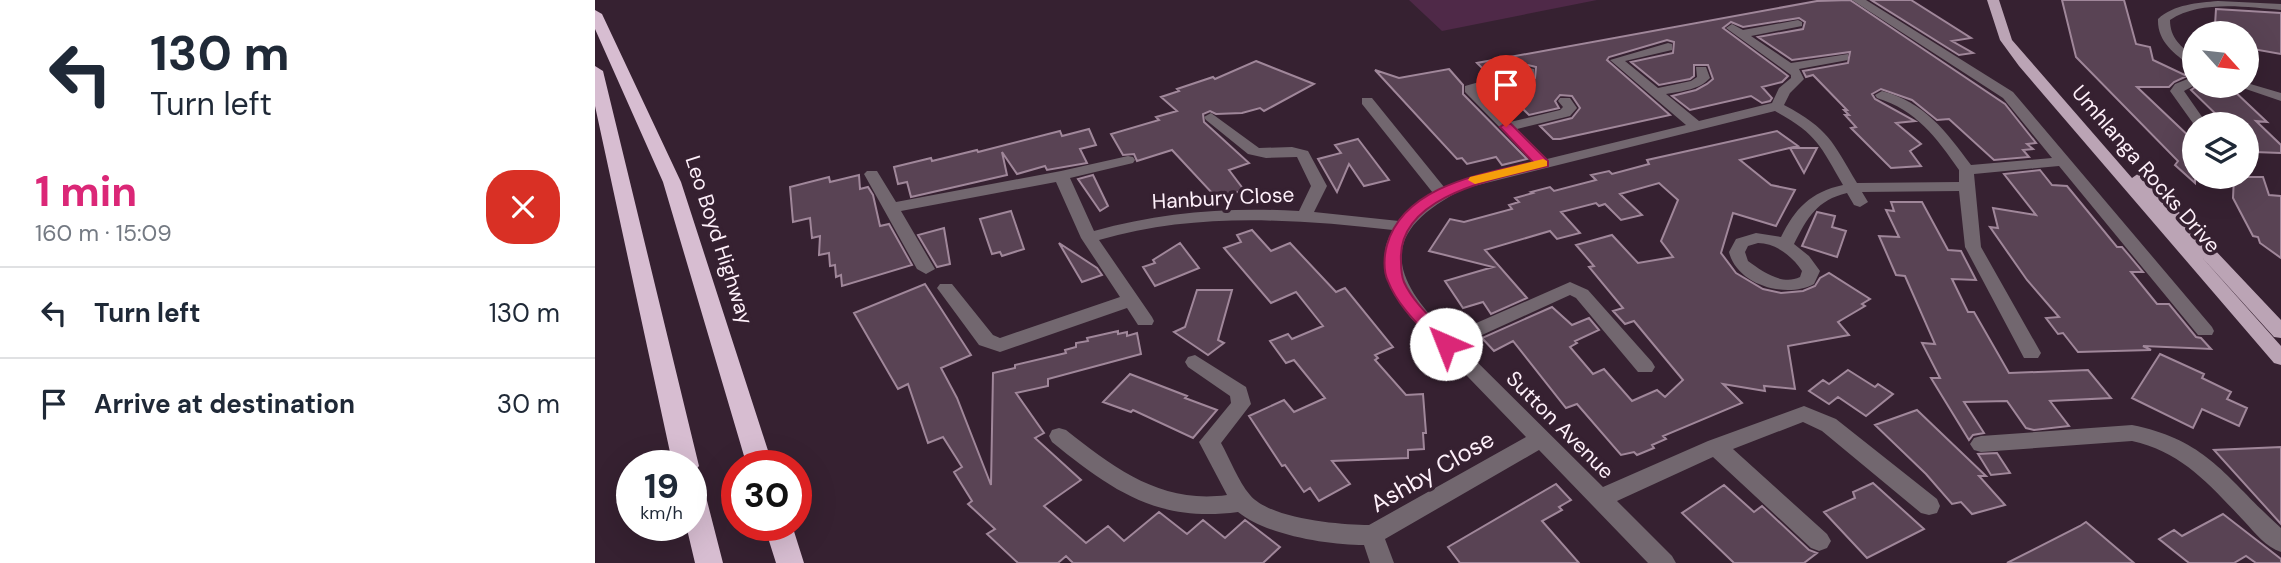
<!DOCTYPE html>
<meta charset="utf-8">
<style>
:root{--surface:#fff;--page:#f2f2f3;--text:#1f2937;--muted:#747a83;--line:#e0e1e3;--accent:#db2777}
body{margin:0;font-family:"DM Sans",sans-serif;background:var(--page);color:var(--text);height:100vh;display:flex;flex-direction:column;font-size:26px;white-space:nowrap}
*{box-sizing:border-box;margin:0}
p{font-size:23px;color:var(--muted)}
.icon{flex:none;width:38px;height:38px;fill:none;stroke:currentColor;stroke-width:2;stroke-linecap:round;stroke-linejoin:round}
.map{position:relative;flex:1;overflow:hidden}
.details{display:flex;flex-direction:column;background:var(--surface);width:595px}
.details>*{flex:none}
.banner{background:#fff;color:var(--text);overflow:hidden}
.needle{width:46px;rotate:117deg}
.buttons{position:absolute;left:1587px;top:21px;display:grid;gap:14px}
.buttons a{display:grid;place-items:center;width:77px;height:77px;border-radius:50%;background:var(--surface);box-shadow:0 7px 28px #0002;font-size:35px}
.speed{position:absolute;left:21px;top:450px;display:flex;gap:14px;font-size:35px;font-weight:700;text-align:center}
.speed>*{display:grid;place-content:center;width:91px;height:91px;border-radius:50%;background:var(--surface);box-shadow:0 7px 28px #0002;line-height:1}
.speed small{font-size:18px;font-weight:400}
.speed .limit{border:10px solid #d22;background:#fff;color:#111}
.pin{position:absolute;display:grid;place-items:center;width:60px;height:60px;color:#fff;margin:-72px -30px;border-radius:50% 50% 50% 0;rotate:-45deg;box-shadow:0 0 7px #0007}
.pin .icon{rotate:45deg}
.me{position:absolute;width:77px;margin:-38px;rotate:316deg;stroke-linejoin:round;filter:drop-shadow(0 0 5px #0008)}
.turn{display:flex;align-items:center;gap:24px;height:147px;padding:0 35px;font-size:32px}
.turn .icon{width:91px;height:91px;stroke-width:2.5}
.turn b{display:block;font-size:49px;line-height:60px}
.round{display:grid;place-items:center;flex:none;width:74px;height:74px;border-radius:28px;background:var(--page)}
.overview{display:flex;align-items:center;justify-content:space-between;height:119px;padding:0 35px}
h1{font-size:42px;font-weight:700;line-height:52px;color:var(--accent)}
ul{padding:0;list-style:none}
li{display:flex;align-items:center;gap:21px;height:91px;padding:0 35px;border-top:2px solid var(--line)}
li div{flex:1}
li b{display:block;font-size:26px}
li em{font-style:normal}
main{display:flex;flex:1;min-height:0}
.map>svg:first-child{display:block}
.green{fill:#4f2948}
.building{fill:#594354;stroke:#a0879a;stroke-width:2}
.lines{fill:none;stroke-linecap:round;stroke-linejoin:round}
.minor{fill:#72676f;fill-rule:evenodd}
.major{fill:#bba4b5;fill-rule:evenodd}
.highway{fill:#d7bdd1;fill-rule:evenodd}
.route{fill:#db2777;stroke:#8e194d;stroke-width:2}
.slow{fill:#f59e0b}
.labels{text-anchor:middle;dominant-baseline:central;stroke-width:7;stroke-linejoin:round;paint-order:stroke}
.street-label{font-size:21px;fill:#fef0fa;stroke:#362131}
.near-street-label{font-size:24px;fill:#fef0fa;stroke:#362131}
</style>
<main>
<section class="details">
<div class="banner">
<div class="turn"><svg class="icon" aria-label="left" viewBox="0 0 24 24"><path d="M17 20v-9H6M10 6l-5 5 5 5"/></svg><div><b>130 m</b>Turn left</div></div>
</div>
<div class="overview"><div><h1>1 min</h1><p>160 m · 15:09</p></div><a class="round" style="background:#d93025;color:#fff"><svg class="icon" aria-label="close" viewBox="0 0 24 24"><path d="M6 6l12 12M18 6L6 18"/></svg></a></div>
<ul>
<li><svg class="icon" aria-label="left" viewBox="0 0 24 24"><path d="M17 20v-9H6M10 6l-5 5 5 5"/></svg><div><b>Turn left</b></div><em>130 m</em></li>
<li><svg class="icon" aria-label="arrive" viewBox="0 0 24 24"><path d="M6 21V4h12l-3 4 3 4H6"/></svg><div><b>Arrive at destination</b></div><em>30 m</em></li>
</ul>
</section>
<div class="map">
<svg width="1686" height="563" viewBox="0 0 1686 563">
<rect width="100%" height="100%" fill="#362131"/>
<path class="green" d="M814,0H1002L847,31Z"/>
<path class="building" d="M1255,0L1410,104L1441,143L1432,144L1438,149L1428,150L1434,157L1399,160L1354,119L1342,120L1317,100L1286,89L1277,94L1280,99L1320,121L1301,123L1326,144L1315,151L1326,166L1296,168L1256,128L1261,127L1250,115H1254L1249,110H1252L1218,75L1211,77L1208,71L1253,63L1255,52L1197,60L1163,37L1208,29L1210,22L1204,18L1148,27L1136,22L1128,28L1193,76L1187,82L1167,87L1177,98L1175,101L1167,103L1156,96L1095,110L1077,96L1101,90L1112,84L1118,79L1113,65H1099V76L1095,79L1064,85L1036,62L1078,53L1079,42L1072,40L1014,57L1012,60L1075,115L965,139H958L945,126L977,118L985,108L977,96L965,95L960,101L964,108L934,115L906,87L940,78L941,67L933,65L895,76L882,63L1222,1Z
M1276,0H1316L1376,38L1357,41L1378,53L1364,55Z
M1467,0H1529L1541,44L1555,47L1558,60L1592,76L1579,82L1574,87H1542L1600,142V183L1580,165L1583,161L1481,57Z
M1621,9L1686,13V54L1652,48V33L1647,29L1620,25Z
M661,61L719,84L669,111L665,108L647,113L621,114L615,111L608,114L609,122L654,163L634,170L649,190L628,197L622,192L617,193L577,150L542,161L539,154L528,155L516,134L564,120L561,117L582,111L566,97L584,91L582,89L618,77L620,79Z
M854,69L868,85V94L932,159L907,165L901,157L872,164L867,158L862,159L780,70L804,78Z
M1602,86L1637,89L1672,122L1661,121L1686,145V153L1659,152L1652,146V124H1631L1596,90Z
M494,129L501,145L485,149L492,163L452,170L450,166L422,174L407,152L412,175L316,197L312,182L303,184L299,167L336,158L337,161L382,150L383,152L465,131L467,136Z
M1182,131L1203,146L1145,160L1176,185L1200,190L1181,226L1138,213L1126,253L1141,273L1168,289L1186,293L1208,291L1220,286L1225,278L1234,273L1275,299L1267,304L1270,306L1243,322L1254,335L1193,346L1200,389L1169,386L1170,391L1128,384L1147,403L1068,436L1071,439L1057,445L1059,448L1042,455L1039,452L1026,455L982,404L971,408L918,341L899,351L887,338L957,307L977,325L994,318L1004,330L980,341L982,343L975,347L998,374L1009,369L1037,401L1062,390L1070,397L1088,380L1039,321L1030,324L1018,311L1028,308L994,267L999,266L981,245L1017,235L1043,263L1078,257L1066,241L1083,200L1064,183L1025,194L1047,215L1026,220L1010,204L1004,206L1001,203L966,212L985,233L962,239L955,231L890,250L932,298L896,314L888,302L868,308L850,281L898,267L834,251L855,219L869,222L917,209L914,205L924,202L920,198L938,193L936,192L955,187L959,191L1001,180L996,175L1014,171L1017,174L1054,164L1052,160Z
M763,139L794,180L769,186L754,164L742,192L723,159L746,153L740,145Z
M1195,148H1222L1209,173Z
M1445,170L1457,185L1472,186L1522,247H1527L1548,272H1536L1562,304H1574L1601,337L1606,338L1616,349L1548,346L1556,350L1483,352L1468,333L1463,334L1451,318L1464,317L1432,280L1395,227L1403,228L1398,208L1441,215L1409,174Z
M264,175L265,189L273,187L278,195L285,226L294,224L317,265L247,286L246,275L241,277L240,265L235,266L234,253L224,255L225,236L217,238L215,218L198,222L195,187L234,177L235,182Z
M498,175L513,206L505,211L483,179Z
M1639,177H1668L1674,195L1686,196V258L1665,243L1663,237L1658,236L1638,198Z
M1296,202H1327L1353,250L1366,251L1381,280L1357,279L1373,312H1379L1414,373L1493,370L1516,398L1455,401L1474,426L1439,430L1431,428L1412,401L1369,402L1389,433L1378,435L1374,440L1336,378H1345L1327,343L1340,344L1310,276L1301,275L1284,236L1304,237L1291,210L1299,211Z
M416,211L429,249L407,256L405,252L397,254L385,219Z
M1222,212L1240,216L1237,227L1251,231L1242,257L1207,246Z
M349,228L355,264L342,267L323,235Z
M657,230L676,251L695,243L741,292L750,288L798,347L780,355L783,358L780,360L811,395L828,394L831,433H828L829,449L813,450V458L737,461L755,484L724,501L715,488L709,492L690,465L687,466L654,416L689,400L699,412L730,398L699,360L691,363L675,341L693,334L697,339L728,326L701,292L676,303L629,248L646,242L642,235Z
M464,243L502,268L507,275L487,282Z
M585,243L604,268L560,286L548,267L560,263L558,260Z
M330,284L376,355L346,368L362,398L396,485L398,373L420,368V365L471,353L470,350L481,347V343L493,341L492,338L523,331V334L532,332V336L542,333L546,354L453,379V386L421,393L449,433L440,438L486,480L449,506L491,543L513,526L529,541L564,512L592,534L608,520L630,538L650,520L685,547L668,563H478L471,556L463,563H423L392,534L400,529L373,504L377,501L359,472L367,467L348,437L333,443L313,384L303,389L259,313Z
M602,290H637L623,340L629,343L613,355L579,332L590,327Z
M1565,354L1609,374L1607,378L1636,392L1632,399L1652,408L1644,426L1607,409L1598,428L1537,398Z
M1253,370L1280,387L1283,384L1298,394L1271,416L1243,397L1234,404L1214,391L1228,380L1234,384Z
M535,374L592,396L590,398L622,410L598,438L538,410L536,412L508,402Z
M1322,410L1391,476H1384L1410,505L1377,514L1366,502L1357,504L1331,474L1280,425Z
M1686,447V524L1619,450Z
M1402,453L1415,473L1396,475L1383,454Z
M1278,483L1329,529L1272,558L1229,512L1260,498L1258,492Z
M961,484L976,500L964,507L967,510L947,521L984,563H865L853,547Z
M1129,485L1159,512L1167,506L1214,550L1222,553L1209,563H1139L1087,513Z
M1628,514L1686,559V563H1661L1651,556L1639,563H1594L1564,539L1579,530L1587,536Z
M1491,522L1539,563H1412L1485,526Z"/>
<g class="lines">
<path class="minor" d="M1257,0H1271L1418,92L1617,327L1619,331L1617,335H1603L1464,166L1379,174L1386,247L1446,353L1443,358H1429L1370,247L1364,191L1267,192L1273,202L1265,207L1259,205L1252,193C1222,200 1212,218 1199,244L1214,256L1225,271L1219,284C1191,299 1142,285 1134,252L1141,239L1161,233L1186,237C1200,209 1215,192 1248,185C1225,145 1222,134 1180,111L871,188C785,230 791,273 854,335L975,282L993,290L1057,362L1060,367L1057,372H1043L981,298L975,295L865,345L1008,487L1113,441L1209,406L1241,419L1342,499L1345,506L1342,513L1334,515L1326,513L1227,431L1208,422L1138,449L1232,534L1236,541L1232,548L1224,551L1216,548L1118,457L1022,501L1077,556L1081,563H1053L944,450L790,539L799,563H775L769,545C733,545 671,535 643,512C563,523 516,490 457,442L454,436L457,430L464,428L471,430C520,469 567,504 632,495L604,442L636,403L635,396L593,367L590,362L593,357L600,355L651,387L656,404L626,443C635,459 643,481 655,495C675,519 745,525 774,525L931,437L816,318C798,292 778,261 798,230C699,219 601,212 504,240L557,317L559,321L557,325H543L532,308L405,352L384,345L345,292L342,288L345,284H357L398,335L405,338L525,297L486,238L461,182L306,211L340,269L331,274L322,269L269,174L272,171H282L301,202L466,171L533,156L538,157L540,160L538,163L475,178L499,231C566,212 634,207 704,211L716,186L702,157L671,158L653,154L611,120L609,117L616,113L664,148L697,147L713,151L732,186L719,212L804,221L820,204L838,193L767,104V98H777L849,187L861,182L939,162L870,92V86L934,68L939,69V75L884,91L915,122L965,110L968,107L963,101L965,98H975L982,108L975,116L922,129L952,159L1091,125L1015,60L1073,43L1077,44V50L1030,61L1063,88L1096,81L1102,77L1101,67H1111L1115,78C1104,90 1087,91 1071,94L1104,121L1177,103L1184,88L1196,78V75L1131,28L1137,24L1148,30L1203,20L1207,22V26L1156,36L1196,63L1253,54V60L1204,69L1209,79L1195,93L1189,105C1234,129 1237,141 1262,183L1364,182V170C1342,138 1321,110 1282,98L1280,95L1287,91C1329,102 1351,131 1376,165L1457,158L1408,98ZM1163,243C1181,243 1198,257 1207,271L1205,277C1187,286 1167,271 1153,261L1150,252L1153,246Z
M1623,1L1686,4V10C1651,7 1605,0 1575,20C1575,38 1586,47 1600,57V67L1596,66C1579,54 1562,41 1563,19C1579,4 1603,3 1623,1Z
M1600,76V85L1589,91L1612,124L1600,126L1575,91L1580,84Z
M1652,83L1686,93V101L1642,86H1652Z
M1537,425C1615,441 1631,479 1686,528V552C1671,547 1660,533 1649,521C1615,485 1587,452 1537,441L1386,452L1379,450L1375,444L1379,438L1386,436Z"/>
<path class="major" d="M1392,0H1404L1417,40L1537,178L1544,173L1549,175L1686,320V338L1679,337L1604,254L1686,346V365L1679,363L1424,66L1405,40Z"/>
<path class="highway" d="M0,10L7,14L86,182L178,466H152L68,182L0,29Z
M0,66L8,71L104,466L96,475V466H78L0,106Z
M96,478L105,481L109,489L128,563H100L91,525H96Z
M169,525H197L209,563H181Z"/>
</g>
<path class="route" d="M911,123L916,124L953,161V166C905,178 802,194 806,261C806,268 806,275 809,282C819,304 841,322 857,340L860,344L857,348H845C827,328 803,307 793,281C788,271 789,255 792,245C809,185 888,174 938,162L905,127Z"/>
<path class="slow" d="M948,159L952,161V166L880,184L873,180L875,177Z"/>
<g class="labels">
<g class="street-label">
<text transform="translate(1551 169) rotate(49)">Umhlanga Rocks Drive</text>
<text transform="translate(628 198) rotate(-3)">Hanbury Close</text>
<text transform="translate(124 240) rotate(72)">Leo Boyd Highway</text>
<text transform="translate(965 425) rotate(45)">Sutton Avenue</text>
</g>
<g class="near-street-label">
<text transform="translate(837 471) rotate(-30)">Ashby Close</text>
</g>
</g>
</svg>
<div class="buttons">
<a><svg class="needle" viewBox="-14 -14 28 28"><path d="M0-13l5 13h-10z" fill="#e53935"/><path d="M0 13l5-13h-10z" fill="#747a83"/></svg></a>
<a><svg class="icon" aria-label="layers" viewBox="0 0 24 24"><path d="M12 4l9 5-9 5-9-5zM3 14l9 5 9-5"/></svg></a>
</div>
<div class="speed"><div>19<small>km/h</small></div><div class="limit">30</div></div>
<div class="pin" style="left:911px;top:127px;background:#d93025"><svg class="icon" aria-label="arrive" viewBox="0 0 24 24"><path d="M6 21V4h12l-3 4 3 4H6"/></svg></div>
<svg class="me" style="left:851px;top:344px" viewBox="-20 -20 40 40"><circle r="19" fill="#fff"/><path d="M0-13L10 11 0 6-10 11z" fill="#db2777"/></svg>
</div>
</main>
